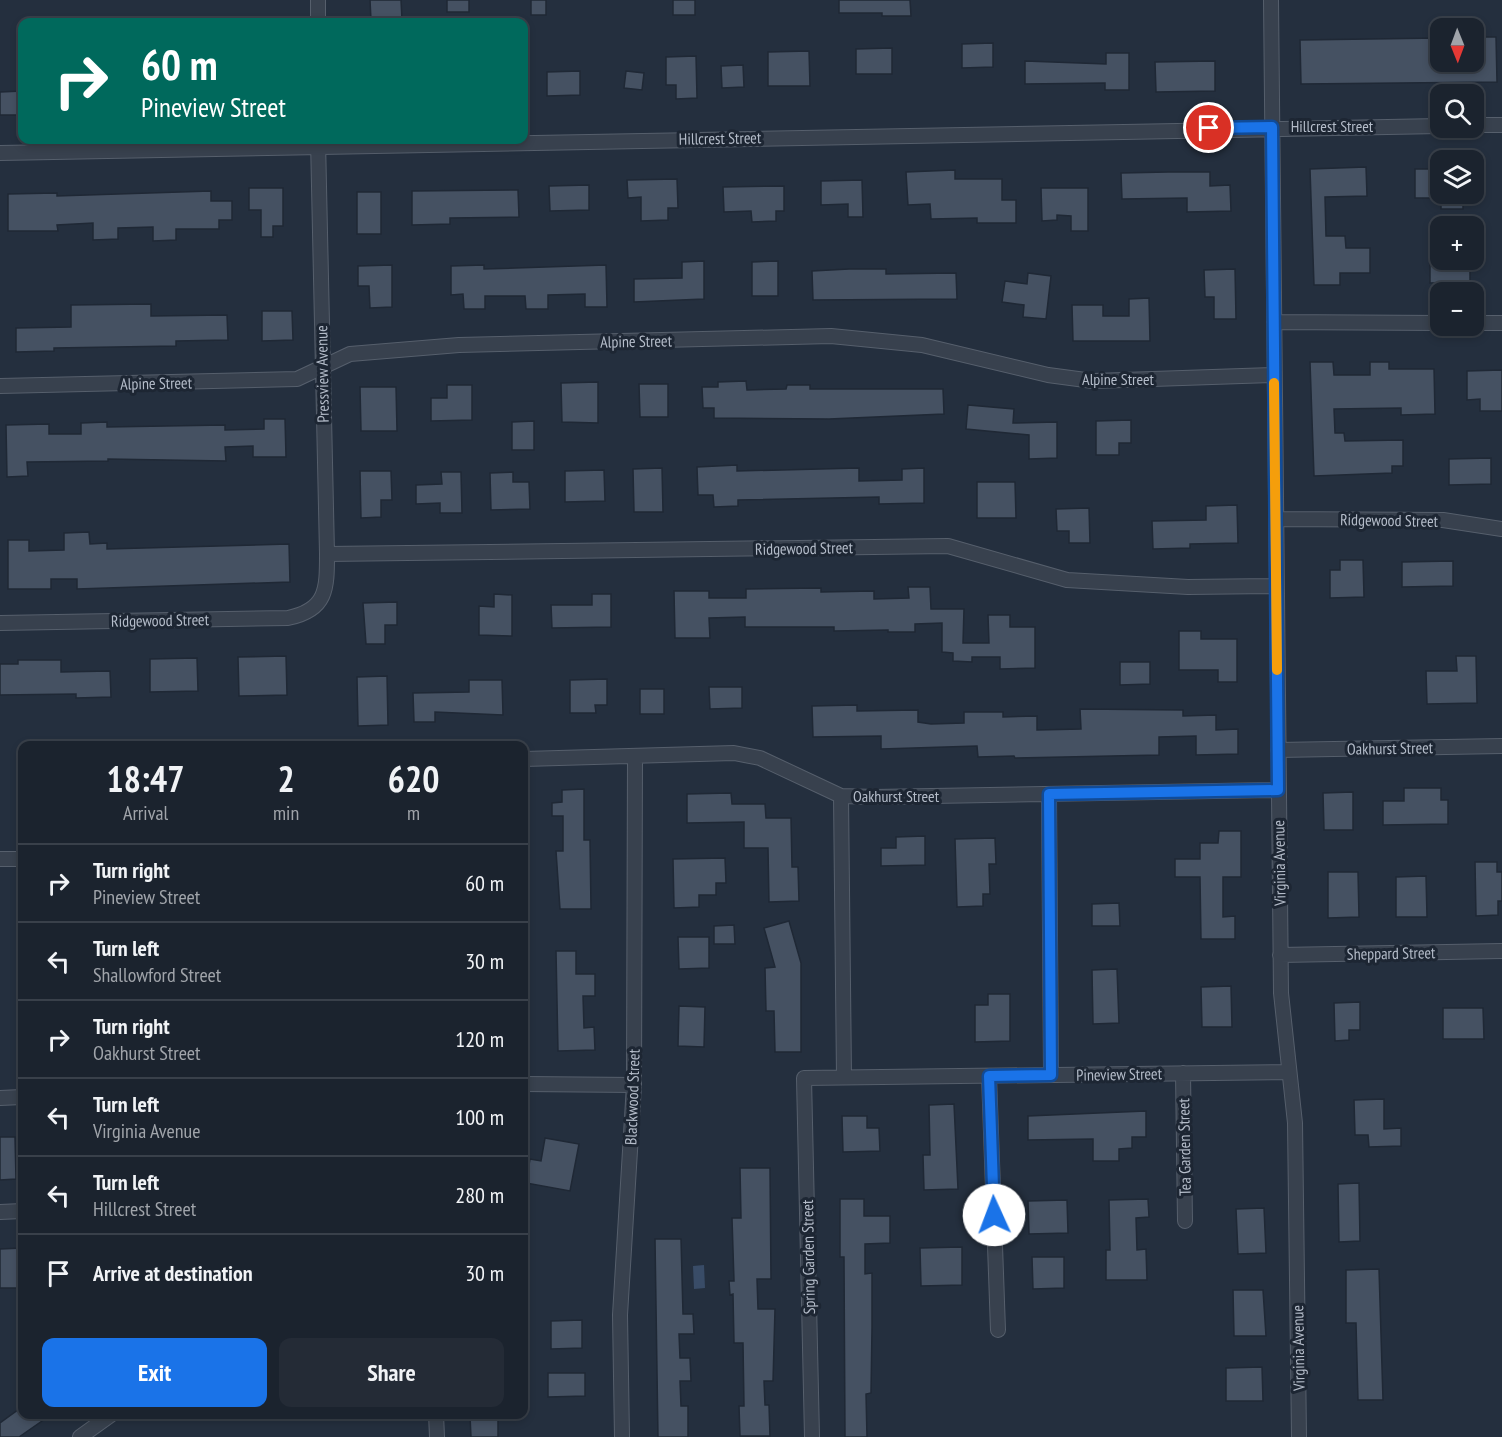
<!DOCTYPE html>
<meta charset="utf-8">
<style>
:root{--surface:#1b232e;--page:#242b36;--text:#f1f3f6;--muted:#a0a4aa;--line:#39404a;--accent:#1a73e8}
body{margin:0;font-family:"PT Sans Narrow",sans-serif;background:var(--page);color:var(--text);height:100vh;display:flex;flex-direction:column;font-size:22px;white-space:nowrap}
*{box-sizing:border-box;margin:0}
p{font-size:20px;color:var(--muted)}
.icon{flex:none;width:33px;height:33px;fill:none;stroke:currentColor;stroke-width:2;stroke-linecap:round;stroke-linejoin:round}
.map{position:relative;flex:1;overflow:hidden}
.panel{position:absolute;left:18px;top:741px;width:510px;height:678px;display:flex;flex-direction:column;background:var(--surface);border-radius:12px;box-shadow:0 3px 9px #0003,0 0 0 2px var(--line)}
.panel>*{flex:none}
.banner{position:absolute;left:18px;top:18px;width:510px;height:126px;border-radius:12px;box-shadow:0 3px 9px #0003,0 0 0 2px var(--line);background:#00695c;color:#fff;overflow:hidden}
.needle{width:39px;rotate:179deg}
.controls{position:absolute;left:1430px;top:18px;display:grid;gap:12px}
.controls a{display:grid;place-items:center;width:54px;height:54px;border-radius:12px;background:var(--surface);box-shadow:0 3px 9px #0003,0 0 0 2px var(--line);font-size:30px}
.pin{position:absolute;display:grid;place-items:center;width:51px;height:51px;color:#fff;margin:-26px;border:3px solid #fff;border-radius:50%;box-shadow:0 2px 6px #0007}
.me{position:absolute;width:66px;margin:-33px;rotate:358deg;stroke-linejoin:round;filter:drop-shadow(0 0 4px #0008)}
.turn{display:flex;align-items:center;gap:21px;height:126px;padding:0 24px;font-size:27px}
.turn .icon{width:78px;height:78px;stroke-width:2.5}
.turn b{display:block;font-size:42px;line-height:51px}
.eta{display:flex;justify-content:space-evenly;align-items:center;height:102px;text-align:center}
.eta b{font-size:36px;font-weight:600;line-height:42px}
.cta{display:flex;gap:12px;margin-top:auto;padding:12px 24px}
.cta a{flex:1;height:69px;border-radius:12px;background:var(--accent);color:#fff;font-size:24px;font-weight:600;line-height:69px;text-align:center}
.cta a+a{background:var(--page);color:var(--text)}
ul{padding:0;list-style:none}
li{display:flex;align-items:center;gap:18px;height:78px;padding:0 24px;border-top:2px solid var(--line)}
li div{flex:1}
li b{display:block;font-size:22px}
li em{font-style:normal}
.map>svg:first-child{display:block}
.water{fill:#394c67}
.building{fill:#455162;stroke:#1f2835;stroke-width:1.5}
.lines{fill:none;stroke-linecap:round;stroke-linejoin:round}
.minor-casing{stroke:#565f6c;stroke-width:16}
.minor{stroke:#38414e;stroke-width:14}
.route-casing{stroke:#114b97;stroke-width:15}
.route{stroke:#1a73e8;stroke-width:10}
.slow{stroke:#f59e0b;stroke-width:10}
.labels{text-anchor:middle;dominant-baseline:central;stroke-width:6;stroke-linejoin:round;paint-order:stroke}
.street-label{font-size:16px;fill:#b4bcc9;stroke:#1d2633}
</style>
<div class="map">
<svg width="1502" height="1437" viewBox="0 0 1502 1437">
<rect width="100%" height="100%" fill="#242f3e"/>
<path class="water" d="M704,1265L705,1288L694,1289L693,1266Z"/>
<path class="building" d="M370,0H401L402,20H371Z
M447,0H469V12H447Z
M531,0H546V15H531Z
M673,0H695V15H673Z
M839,0H910L911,16H882V13H839Z
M1473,37H1496L1497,82L1301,84L1300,40L1440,38V62H1473Z
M993,43V67L962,68V44Z
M892,48V74H856V49Z
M809,51L810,86H768V52Z
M1106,53H1129V90H1105V83L1025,84V61L1106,64Z
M696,56L697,98L676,99V85H666V57Z
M1215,61V91L1156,92L1155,62Z
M743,65L744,87L722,88L721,66Z
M580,71V95L547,96V72Z
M626,71L644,73L642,90L624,88Z
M22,91V115H0V92Z
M1366,167L1367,196L1325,197L1326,236H1345L1346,248H1370V273H1340V285H1314L1310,169Z
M1415,169H1440V198H1415Z
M955,170V179H1002V200H1016V223H977V218L931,219L930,204L908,205L906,172Z
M1168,172H1210V186L1230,185L1231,211L1187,212V198L1122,199L1121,173Z
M677,179L678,208H668V220L641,221V197L628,198L627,180Z
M862,180L863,217H848V204L821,205V181Z
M589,185V210L550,211L549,186Z
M784,186V211H776V221L752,222L751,211L724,212L723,187Z
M249,188H283V226H273V237H261V210H249Z
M1041,188H1088V231H1071V216L1057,215V220L1042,221Z
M518,190L519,217L450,218V224L412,225V191Z
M211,191V201H232V220H219V229H176V240L153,241V227L118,228V239L93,240V223L57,225L58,231H8V194L57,193V196Z
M357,192H381V234H357Z
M1441,194H1463V209H1441Z
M1430,260H1470V282L1430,283Z
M704,261V299L634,302V279L682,278V262Z
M778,261V296H752V262Z
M392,265V307L370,308L369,286H358V266Z
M484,265V269L606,265L607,307H585V294L548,295V309H526L525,296H485V309H464L463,294L451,295V266Z
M849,269H886V274L956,273L957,299L813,300L812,271Z
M1235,269L1236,319H1214V297H1205L1204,270Z
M1028,273L1051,276L1046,319L1023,317L1024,305L1002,302L1005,281L1027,284Z
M1149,298L1150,341H1073L1072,305H1103V316H1129V299Z
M151,304V316L227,315L228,340L176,341V346L54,348V351L16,352V328L71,327V305Z
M262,311H292L293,340L262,341Z
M1310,362H1333L1334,375H1370V362H1389V369H1434L1435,414L1401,415V408L1334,409L1335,433H1344L1345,441L1403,440V466H1392V473L1314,476Z
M1502,370V411H1480V399L1467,400V371Z
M746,381L747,390L786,389L787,385H810V389H943L944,414L829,419L714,418V408H703L702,387H718V382Z
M598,382V423L562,422L561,383Z
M639,384H668V417H640Z
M447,385H472V420L431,421V398H447Z
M360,387H396L397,431H361Z
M968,405L1014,409L1013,423L1057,422V458L1029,459V435L966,429Z
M264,419H285L286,457H253V446L225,447L226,461L108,459V461L27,462L28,476L7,477L6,425L49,424V434H81V423L107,422V427L225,425V430L264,429Z
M1131,420V443H1119V455H1096V421Z
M534,421V450H512V422Z
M1491,458V484L1449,485V459Z
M737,465V471L859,468V481L902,480V469L924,468V503L879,504V497L738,500V506L714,507L713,495H698L697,467Z
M662,468L663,512H634L633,469Z
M604,470L605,501L565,502V471Z
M360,471H391L392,500H381V517L361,518Z
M441,472H461L462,513H440V503L416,504V485L442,484Z
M513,472V482H529L530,509L491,510L490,473Z
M977,482H1015L1016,518H977Z
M1237,505L1238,543L1190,544V548L1153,549L1152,521L1206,520V506Z
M1089,508L1090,543H1069V531H1057L1056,509Z
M89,532L90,544L107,543V549L289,544L290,582L77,589V579H51V589H8V540H29V551L64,550V533Z
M1340,560H1363L1364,597L1330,598V570H1340Z
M1453,561V586L1402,587V562Z
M908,587H930L931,609H964L963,643H989L988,615H1010V627H1035V668L1000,669V657H972V662L953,661V653L942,652V623L915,624V632H888V630L834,631V627H745V617L709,618L710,638H675L674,591H709V598H746V589L821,588V592L874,591V599L909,598Z
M494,594L512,595V636L479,635V606L494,607Z
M592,594H611V627L552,628L551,605H592Z
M397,602V625H385V644H366L363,603Z
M1179,631H1201V639H1237V682H1218V670H1179Z
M286,656L287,695L239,696L238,657Z
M1456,656H1476L1477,703L1427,704L1426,671H1457Z
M197,658L198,691L150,692V659Z
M18,660H61V672L110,671L111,697L76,698V694L0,695V664H18Z
M1120,662H1150V684L1120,685Z
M387,676L388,725L358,726L357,677Z
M607,679V705H595L596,713H570V680Z
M469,680H502L503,715L435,712V722H414L413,693L469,692Z
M709,687H742V708L710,709Z
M640,689H664V714H640Z
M857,705V711L918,710V722L931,724L964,723V712H1003V717L1037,716V730L1081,729L1080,709L1183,710V716L1216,715V730L1238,729V754L1196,755V736L1159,737V755L1015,758L1014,756L978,757L977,746L881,749V736L813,737L812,706Z
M1404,788H1441V800H1448V824L1383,825V801H1404Z
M584,789V840H590L591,909H560L556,851H563V816H552V803L562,802V790Z
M1353,792V830H1324L1323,793Z
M731,793L732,804H765L766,818H791L792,867H798L799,901L769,902L768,848H744V822L687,823V794Z
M1219,831H1241V877H1223V917L1235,916V939H1201L1200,877H1175V859H1200V843H1218Z
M925,836V865L881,866V848H896V837Z
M995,838L996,864H989L990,894H983V906L957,907L955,839Z
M725,858L726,883H716V895H699V907L674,908L673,859Z
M1475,862H1497V872H1502V901H1498V915L1476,916Z
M1328,872H1358L1359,917L1328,918Z
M1426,876L1427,917H1396V877Z
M1119,903L1120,926H1092V904Z
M789,921L801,963V1052H775L774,1011H766L765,968L775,967L764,928Z
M734,925L735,944H714V926Z
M678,937H709V968L679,969Z
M556,951H576V974H595V996H583L584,1028L594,1027L595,1050L558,1051Z
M1117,969L1119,1023L1093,1024L1092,970Z
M1231,986L1232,1027H1202L1201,987Z
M988,994H1010V1041L975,1042V1005H988Z
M1360,1002V1030H1349V1040L1335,1041L1334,1003Z
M679,1006L705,1007L704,1047L678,1046Z
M1443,1008H1483L1484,1039H1443Z
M1384,1099V1129L1401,1128V1146L1369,1147L1368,1135H1355L1354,1100Z
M954,1104L958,1189L924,1190L923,1155H930L929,1105Z
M1146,1111V1137H1132V1148L1119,1149V1161H1093V1139L1028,1140V1116Z
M842,1116H867V1128H879L880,1151L843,1152Z
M0,1137H15L16,1179L0,1180Z
M545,1138L579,1144L570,1191L526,1183L530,1159L541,1161Z
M740,1168H770L771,1279H757L758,1309H775L773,1381H764L765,1405H769L770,1436H740L739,1406H744L743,1343H734L733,1294L730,1295L729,1281H734L732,1218H741Z
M1359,1183L1360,1241L1339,1242L1338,1184Z
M840,1199H864V1216H890V1243L865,1244V1274L872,1273V1328L871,1393L866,1394L867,1437H845L844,1257H840Z
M1148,1199L1149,1217L1136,1218L1137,1250L1146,1249L1147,1280H1106V1250H1110L1109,1200Z
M1067,1200L1068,1233L1029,1234L1028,1201Z
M1264,1208L1266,1253L1238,1254L1236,1209Z
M655,1239H681L683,1314H693L694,1334H679L680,1358H690L691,1381H680L681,1406H688V1437H658Z
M962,1247V1285L921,1286L920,1248Z
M22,1248V1288H0V1249Z
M1032,1257H1064V1288L1033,1289Z
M1379,1269L1383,1400H1358L1356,1323H1346V1270Z
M1233,1290H1263L1266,1336H1234Z
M582,1320V1348L551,1349V1321Z
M1262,1367L1263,1401H1226V1368Z
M548,1373H585V1396L548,1397Z
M22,1407V1414H52L19,1437H0V1423Z
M470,1416H498V1437H471Z"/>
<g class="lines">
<g class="minor-casing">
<path id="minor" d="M1271,0L1281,993L1295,1123L1299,1437
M318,22V0
M1473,125H1502
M0,153L1440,126
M1274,322L1440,323
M1473,323H1502
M0,386L297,379L350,354L459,345L831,336L922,345L1048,375L1093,381L1274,375
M1276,519L1443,520L1502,529
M327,554L948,546L1067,580L1188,587L1276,586
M0,623L288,618C327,610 327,589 327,554L318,140
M1278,750L1502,746
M524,759L734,753L760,758L841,796L875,797L1278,790
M1049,794L1051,1075
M841,796L844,1077
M0,859H22
M1280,955L1502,951
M1183,1073L1185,1221
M989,1076L998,1330
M524,1084L634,1085
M0,1098L22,1097
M0,1212L22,1211
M436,1414L437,1437
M80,1437L112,1414
M622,1437L620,1315L634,1085L635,756
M812,1437L804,1078L1289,1072"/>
</g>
<use href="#minor" class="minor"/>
</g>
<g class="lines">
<g class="route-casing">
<path id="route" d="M994,1215L989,1076L1051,1075L1049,794L1278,790L1272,127L1209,128"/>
</g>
<use href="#route" class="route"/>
<path class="slow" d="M1274,383L1277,670"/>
</g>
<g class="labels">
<g class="street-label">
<text x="1332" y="126">Hillcrest Street</text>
<text transform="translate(720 138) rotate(-1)">Hillcrest Street</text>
<text transform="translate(636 341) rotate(-1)">Alpine Street</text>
<text transform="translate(322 374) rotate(-91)">Pressview Avenue</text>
<text x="1118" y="379">Alpine Street</text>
<text transform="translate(156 383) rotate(-1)">Alpine Street</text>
<text transform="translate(1389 520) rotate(1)">Ridgewood Street</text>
<text transform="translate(804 548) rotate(-1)">Ridgewood Street</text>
<text transform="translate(160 620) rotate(-1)">Ridgewood Street</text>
<text transform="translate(1390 748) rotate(-1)">Oakhurst Street</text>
<text x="896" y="796">Oakhurst Street</text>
<text transform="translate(1279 863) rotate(-91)">Virginia Avenue</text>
<text transform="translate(1391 953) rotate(-1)">Sheppard Street</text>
<text transform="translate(1119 1074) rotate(-1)">Pineview Street</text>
<text transform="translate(632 1097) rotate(-88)">Blackwood Street</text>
<text transform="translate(1184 1147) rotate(-91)">Tea Garden Street</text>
<text transform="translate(808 1257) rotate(-91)">Spring Garden Street</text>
<text transform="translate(1298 1348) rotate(-91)">Virginia Avenue</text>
</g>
</g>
</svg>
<div class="controls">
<a><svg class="needle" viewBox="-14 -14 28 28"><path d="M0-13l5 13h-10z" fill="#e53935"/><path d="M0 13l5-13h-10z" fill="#a0a4aa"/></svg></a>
<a><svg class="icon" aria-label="search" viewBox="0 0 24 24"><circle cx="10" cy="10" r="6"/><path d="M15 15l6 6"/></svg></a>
<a><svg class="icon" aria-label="layers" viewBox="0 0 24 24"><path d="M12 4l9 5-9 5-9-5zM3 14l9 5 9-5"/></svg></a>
<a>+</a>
<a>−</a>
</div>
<div class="pin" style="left:1209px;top:128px;background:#d93025"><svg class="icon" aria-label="arrive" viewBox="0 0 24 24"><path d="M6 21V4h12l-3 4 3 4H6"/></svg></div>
<svg class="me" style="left:994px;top:1215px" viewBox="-20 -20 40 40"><circle r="19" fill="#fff"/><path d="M0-13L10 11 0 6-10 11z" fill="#1a73e8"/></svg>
<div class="banner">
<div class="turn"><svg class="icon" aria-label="right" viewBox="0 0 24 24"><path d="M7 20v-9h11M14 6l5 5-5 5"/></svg><div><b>60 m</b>Pineview Street</div></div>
</div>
<section class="panel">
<div class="eta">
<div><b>18:47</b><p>Arrival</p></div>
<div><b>2</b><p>min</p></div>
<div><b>620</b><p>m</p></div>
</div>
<ul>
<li><svg class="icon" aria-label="right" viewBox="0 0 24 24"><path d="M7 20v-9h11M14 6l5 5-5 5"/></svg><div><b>Turn right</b><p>Pineview Street</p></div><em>60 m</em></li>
<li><svg class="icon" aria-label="left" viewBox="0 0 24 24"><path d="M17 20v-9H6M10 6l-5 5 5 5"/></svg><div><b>Turn left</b><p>Shallowford Street</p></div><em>30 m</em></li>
<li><svg class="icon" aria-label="right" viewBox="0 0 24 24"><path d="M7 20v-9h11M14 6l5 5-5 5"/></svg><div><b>Turn right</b><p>Oakhurst Street</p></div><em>120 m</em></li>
<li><svg class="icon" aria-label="left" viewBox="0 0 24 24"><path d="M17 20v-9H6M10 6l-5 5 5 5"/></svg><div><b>Turn left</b><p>Virginia Avenue</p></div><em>100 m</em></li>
<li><svg class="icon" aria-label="left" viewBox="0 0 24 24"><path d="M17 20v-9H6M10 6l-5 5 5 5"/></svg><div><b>Turn left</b><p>Hillcrest Street</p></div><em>280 m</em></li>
<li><svg class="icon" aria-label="arrive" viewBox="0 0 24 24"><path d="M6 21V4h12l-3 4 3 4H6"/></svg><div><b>Arrive at destination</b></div><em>30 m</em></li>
</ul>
<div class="cta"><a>Exit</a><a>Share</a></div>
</section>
</div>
